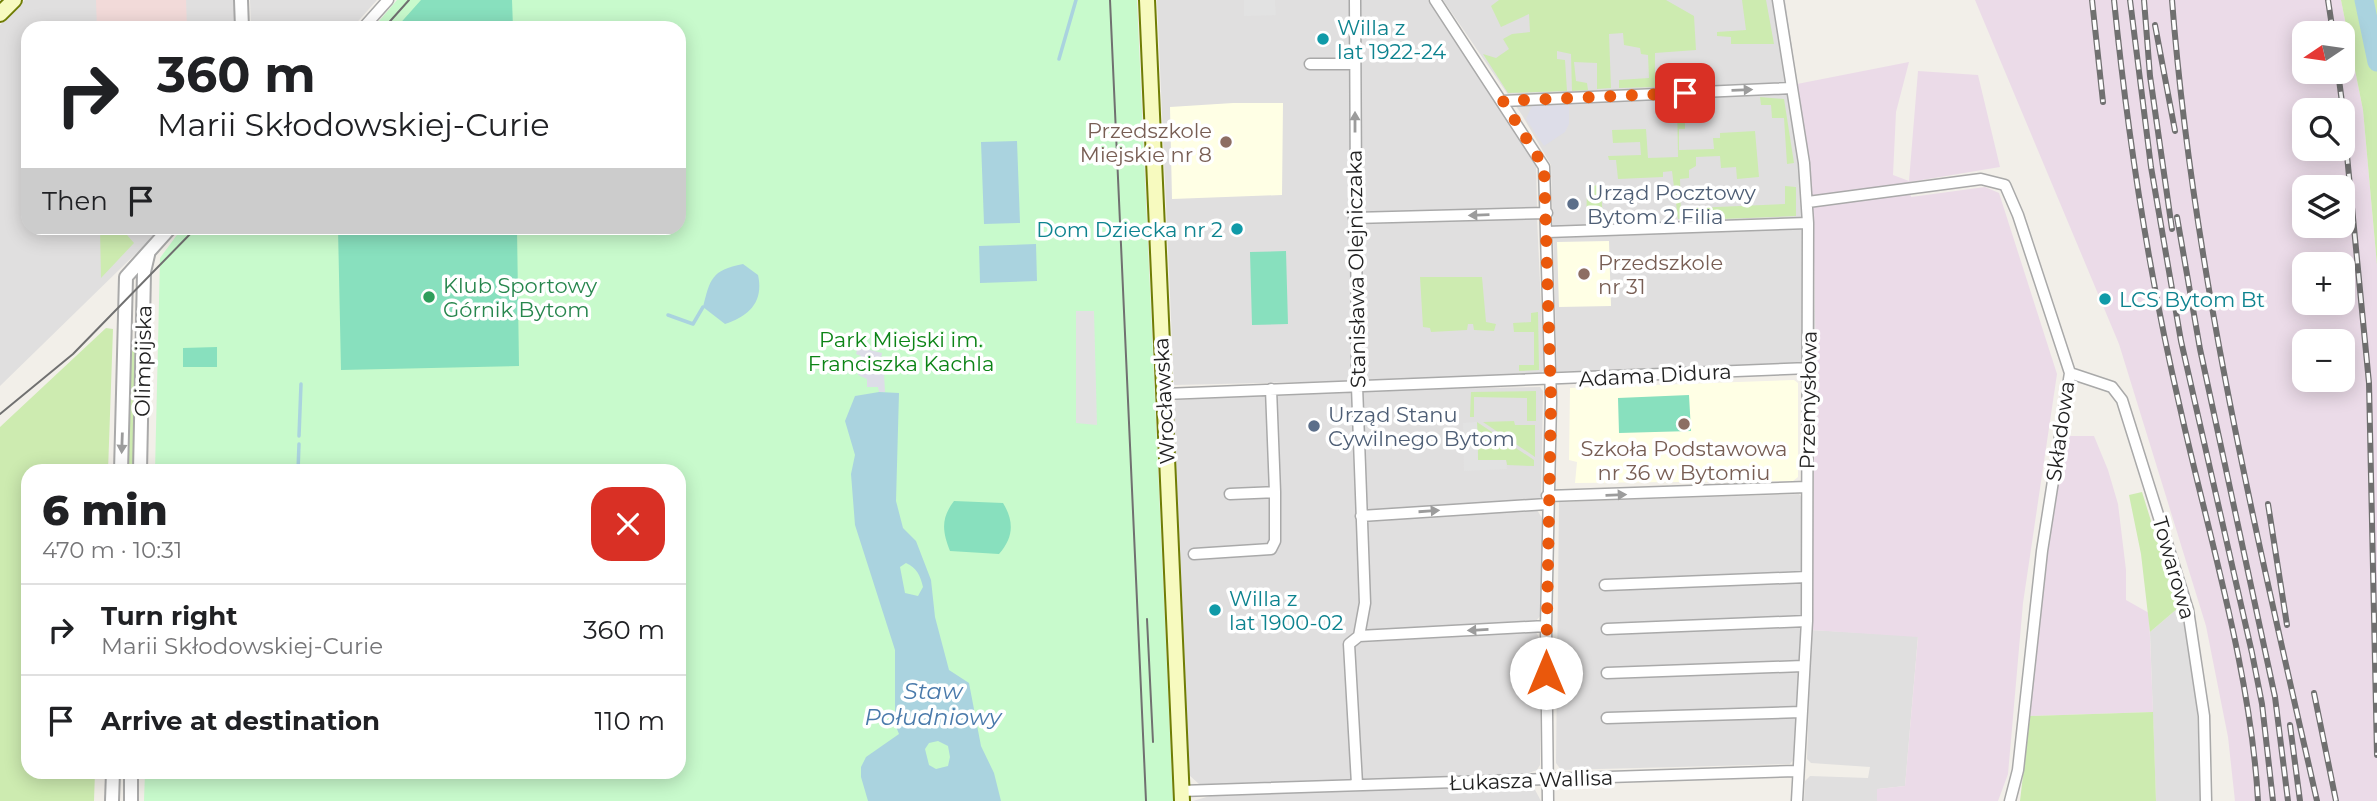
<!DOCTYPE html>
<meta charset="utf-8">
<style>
:root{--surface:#fff;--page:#f6f6f6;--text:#202124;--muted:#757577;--line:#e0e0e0}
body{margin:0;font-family:Montserrat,sans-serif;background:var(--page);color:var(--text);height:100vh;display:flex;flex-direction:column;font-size:26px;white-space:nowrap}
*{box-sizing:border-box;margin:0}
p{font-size:23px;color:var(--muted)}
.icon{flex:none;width:38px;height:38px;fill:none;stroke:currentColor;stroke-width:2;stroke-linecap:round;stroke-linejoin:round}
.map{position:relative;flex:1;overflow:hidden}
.side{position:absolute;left:21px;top:464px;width:665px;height:315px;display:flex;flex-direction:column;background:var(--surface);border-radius:21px;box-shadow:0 4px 18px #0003}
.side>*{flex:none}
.banner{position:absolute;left:21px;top:21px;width:665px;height:214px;border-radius:21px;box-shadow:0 4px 18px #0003;background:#fff;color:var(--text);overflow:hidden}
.needle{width:46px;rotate:257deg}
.buttons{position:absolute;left:2292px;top:21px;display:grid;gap:14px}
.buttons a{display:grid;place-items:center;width:63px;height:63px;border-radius:14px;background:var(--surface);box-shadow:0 4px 18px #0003;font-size:35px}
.pin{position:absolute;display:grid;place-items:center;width:60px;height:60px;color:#fff;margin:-30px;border-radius:14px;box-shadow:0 4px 10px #0006}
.me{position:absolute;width:77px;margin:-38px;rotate:0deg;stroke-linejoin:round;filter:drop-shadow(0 0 5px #0008)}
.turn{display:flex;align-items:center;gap:24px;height:147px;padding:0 21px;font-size:32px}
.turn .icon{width:91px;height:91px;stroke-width:2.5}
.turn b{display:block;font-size:49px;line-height:60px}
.then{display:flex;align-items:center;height:66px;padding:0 21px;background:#0003;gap:14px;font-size:26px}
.round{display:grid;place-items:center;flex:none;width:74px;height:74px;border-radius:21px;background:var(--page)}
.headline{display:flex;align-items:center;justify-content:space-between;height:119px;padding:0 21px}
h1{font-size:42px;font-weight:800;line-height:52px}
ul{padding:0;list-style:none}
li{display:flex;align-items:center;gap:21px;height:91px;padding:0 21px;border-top:2px solid var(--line)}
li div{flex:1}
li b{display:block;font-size:26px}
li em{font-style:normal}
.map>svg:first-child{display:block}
.residential{fill:#e0dfdf}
.commercial{fill:#f2dad9}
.industrial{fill:#ebdbe8;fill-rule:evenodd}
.education{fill:#ffffe5}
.grass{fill:#cdebb0}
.park{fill:#c8facc}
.pitch{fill:#88e0be}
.parking{fill:#e2e2e2}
.plaza{fill:#dddde8}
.water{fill:#aad3df;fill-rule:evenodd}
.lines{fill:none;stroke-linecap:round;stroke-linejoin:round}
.stream{stroke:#aad3df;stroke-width:3.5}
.river{stroke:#aad3df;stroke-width:19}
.minor-casing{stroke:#a9a9a9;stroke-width:13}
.tertiary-casing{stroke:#a9a9a9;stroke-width:16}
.secondary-casing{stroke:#707d05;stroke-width:18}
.minor{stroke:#fff;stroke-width:10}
.tertiary{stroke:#fff;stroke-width:12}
.secondary{stroke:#f7fabf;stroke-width:14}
.tram{stroke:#707070;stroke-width:2}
.rail-casing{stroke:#707070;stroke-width:6}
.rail{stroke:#fff;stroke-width:3.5;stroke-dasharray:10;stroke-linecap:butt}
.oneway{fill:#9c9c9c}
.route{stroke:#ea580c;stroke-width:12;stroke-dasharray:0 21.6}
.culture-dot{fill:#0f9aa8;stroke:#fff;stroke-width:2.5}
.education-dot{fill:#8d6e63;stroke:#fff;stroke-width:2.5}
.service-dot{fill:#5c6f8a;stroke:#fff;stroke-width:2.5}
.leisure-dot{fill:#2e9e5b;stroke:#fff;stroke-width:2.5}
.labels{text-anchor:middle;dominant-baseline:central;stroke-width:7;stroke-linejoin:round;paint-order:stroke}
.culture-label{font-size:21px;fill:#0d838f;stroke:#fff;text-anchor:start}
.education-label{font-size:21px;fill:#785e54;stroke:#fff;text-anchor:end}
.service-label{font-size:21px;fill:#4e5e75;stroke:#fff;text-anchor:start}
.street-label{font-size:21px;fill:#222;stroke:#fff}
.leisure-label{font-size:21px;fill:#27864d;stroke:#fff;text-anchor:start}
.park-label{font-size:21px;fill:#0c8416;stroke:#fff}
.water-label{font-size:23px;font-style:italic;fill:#4a7aab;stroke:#fff}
</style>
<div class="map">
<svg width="2377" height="801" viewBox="0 0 2377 801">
<rect width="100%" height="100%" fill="#f2efe9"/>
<path class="residential" d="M25,0H234V28H28V228H162L0,386V25Z
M250,0H377L352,28H251Z
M1157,0H1350L1353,375L1350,381L1174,385Z
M1359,0H1428L1536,163L1537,208L1359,215Z
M1443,0H1785L1812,186L1816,364L1557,372L1551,165L1522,115Z
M1537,218L1544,369L1541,374L1362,381L1358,228L1361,224Z
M1540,387L1543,391L1541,497L1530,509L1537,510L1542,518L1541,615L1535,622L1514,624V633L1536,632L1541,641L1540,765L1537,770L1529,773L1466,777L1467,787L1534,788L1541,801H1193L1210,796L1209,785L1199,784L1189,775L1173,409L1176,400L1261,395L1268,399L1277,396L1344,392L1361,396L1366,390Z
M1799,494L1805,501L1800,666L1793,760L1790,764L1561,770L1556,763L1559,502Z
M2178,608L2186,630L2197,698L2200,801H2156L2150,632Z
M1811,630L1918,636L1905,786L1878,789L1877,801H1804L1805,781L1810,776L1868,778L1870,767L1811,763L1807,759Z"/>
<path class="commercial" d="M96,0H186L187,28H97Z"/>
<path class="industrial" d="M1975,0H2341L2363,110L2377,265V801H2235L2228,737L2206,626L2119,344ZM2305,33H2343V72H2305ZM2305,110H2343V149H2305ZM2305,187H2343V226H2305ZM2305,264H2343V303H2305ZM2305,341H2343V380H2305Z
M1909,62L1896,112L1893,175L1909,181L1918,71L1978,75L2000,167L1910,182L1911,197L1985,187L1999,193L2057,374L2023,603L2008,774L1998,801H1877V789L1905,786L1918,637L1811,630L1816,364L1813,210L1797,84Z
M2065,436H2094L2108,470L2118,504L2126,570V600L2149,613L2153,712L2030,716L2048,548Z"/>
<path class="education" d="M1233,103H1283L1282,195L1172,199L1170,107Z
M1609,241L1611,306L1559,307L1557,242Z
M1794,380L1798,383V477L1793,481L1575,483L1577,462L1569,460L1570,388Z"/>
<path class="grass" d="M1499,0H1666L1694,16L1696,50L1655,53V87L1619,88V80L1649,78L1648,55L1641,54L1640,48L1624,45L1623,33L1609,34L1611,88L1597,89V63L1574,62L1576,81L1587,83L1588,90L1572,91L1571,54L1557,51V59L1565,60L1567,91L1508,93L1483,54L1496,58L1509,49L1503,39L1512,34L1530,32L1529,14L1501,27L1491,6Z
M1742,0H1766L1774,44H1731V37L1717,36V32L1746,30Z
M2341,0H2377V265L2363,110Z
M1760,97L1784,99L1794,163L1787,164L1784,118H1772L1771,105H1761Z
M1712,98L1713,108L1685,109V129H1679V150L1714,149L1713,138H1720V133L1755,131L1759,177L1737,179L1736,167L1721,168L1720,156L1696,157V166L1689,170V178L1680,179L1681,219H1678L1672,171L1663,172V177L1618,179L1616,160H1609L1608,156L1641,155L1640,142L1613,143L1612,130L1646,129L1648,158L1678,157L1677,100Z
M1601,185L1603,223L1586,224L1587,191L1590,186Z
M1785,186L1796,187V216L1695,220L1694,208L1785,204Z
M100,228H121L134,243L101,278Z
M1420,277H1482L1486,322L1496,324L1494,331L1474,330L1473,324H1468L1467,330L1431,332L1430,328L1423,327Z
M1538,312L1539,370L1519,371V365H1534V332H1514L1513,323L1531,322V313Z
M106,328L113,329L108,471H28V772H95L94,801H0V427Z
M131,345L138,350L135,471H127Z
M1536,391V421H1527V398L1474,397V417H1470L1471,392Z
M1514,421L1515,425H1535V457L1483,422Z
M1477,422L1534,460V466L1507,465L1506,460H1478Z
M2142,492L2178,608L2150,632L2141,554L2129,495Z
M2153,712L2156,801H2020L2030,716Z"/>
<path class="park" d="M397,0H1137L1173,801H144L145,772H679V471H155L160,258L182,228H679V28H373Z"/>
<path class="pitch" d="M421,0H512L513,28H396Z
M338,228H517L519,366L341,370Z
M1286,251L1288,324L1252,325L1250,252Z
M217,347V367H183V348Z
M1689,395L1691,431L1619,433L1618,398Z
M954,501L1003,503C1014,521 1014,537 999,554L950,551C942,531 941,518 954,501Z"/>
<path class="parking" d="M1244,0H1275L1276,15L1244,16Z
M1076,311H1094L1097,425L1076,423Z
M1477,422L1478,460H1506L1507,469L1464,471L1463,423Z"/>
<path class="plaza" d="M1569,105V124L1565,132L1544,146L1526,119L1532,106Z
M858,347L882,353L879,372L884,374L885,392H879L878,387H867V379L858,375L861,356L856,354Z"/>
<path class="water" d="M1017,141L1020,223L984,224L981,142Z
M1036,244L1037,281L980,283L979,246Z
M743,264L758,275C764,302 749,316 725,324L703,307C710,280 711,270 743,264Z
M879,392L899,393L896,501L903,528L916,541L931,580L935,617L949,670L969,683L981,746L994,773L1001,801H868L861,777V767L866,757L899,734L895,724V650L855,525L851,474L855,455L845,421L855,396ZM906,563C917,568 920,575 923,587L918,596L905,593L900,567ZM938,741L948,746L950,757L948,766L936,769L929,765L925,749L929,743Z"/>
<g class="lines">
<path class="stream" d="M1059,59L1076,0
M668,315L693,324L703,307
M299,436L301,384
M298,471L299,444"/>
<path class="river" d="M2364,0L2377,62"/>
<g class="minor-casing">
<path id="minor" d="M1355,0L1357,386L1365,603L1359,636L1349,644L1357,784
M1435,0L1544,167L1551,401L1546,626L1548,801
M1778,0L1804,163L1808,223L1807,621L1797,801
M363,28L388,0
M1310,64H1355
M1503,101L1792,88
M1808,202L1981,179L2005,185L2018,215L2070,373L2042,551L2018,770L2010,801
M1354,218L1547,213
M1547,232L1808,223
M2070,373L2112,387L2122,400L2188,610L2204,716L2206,801
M1164,394L1810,368
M1230,494L1275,492L1271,389
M1547,496L1807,487
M1361,516L1547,504
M1194,554L1271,549L1275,541V492
M1605,585L1807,577
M1607,629L1807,621
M1359,636L1546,626
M1607,673L1803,666
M1607,718L1801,712
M1181,791L1797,771"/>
</g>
<g class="tertiary-casing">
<path id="tertiary" d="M241,0L242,28
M121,471L126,277L170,228
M140,471L144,272L148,255
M112,801L113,772
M131,801V772"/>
</g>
<g class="secondary-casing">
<path id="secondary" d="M1147,0L1182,801
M0,14L14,0"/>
</g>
<use href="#minor" class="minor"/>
<use href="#tertiary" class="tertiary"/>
<use href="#secondary" class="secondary"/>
<path class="tram" d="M1110,0L1146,801
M384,28L409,0
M0,414L73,354L196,228
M1147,619L1153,742"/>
<g class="rail-casing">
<path id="rail" d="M2092,0L2103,102
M2114,0C2128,139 2149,276 2181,412C2209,537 2251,673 2258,801
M2130,0L2151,167L2181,341L2252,653L2262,704L2273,801
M2144,0L2150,76L2172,229
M2172,0C2193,272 2257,536 2317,801
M2328,0L2333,33
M2155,25L2175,131
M2338,72L2343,110
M2343,114L2369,383L2377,755
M2177,217L2200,349L2275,697L2288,801
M2268,504L2287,625
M2314,693L2336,801
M2290,725L2300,801"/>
</g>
<use href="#rail" class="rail"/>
</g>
<defs><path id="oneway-solid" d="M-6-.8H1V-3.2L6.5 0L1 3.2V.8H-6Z" transform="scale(1.75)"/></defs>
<g class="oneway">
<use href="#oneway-solid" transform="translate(1742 90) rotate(-2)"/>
<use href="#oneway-solid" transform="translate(1355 122) rotate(-90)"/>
<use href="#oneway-solid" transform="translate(1479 215) rotate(178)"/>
<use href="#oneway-solid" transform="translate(122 443) rotate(92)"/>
<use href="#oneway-solid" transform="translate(1616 495) rotate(-2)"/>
<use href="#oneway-solid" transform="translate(1429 511) rotate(-4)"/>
<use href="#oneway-solid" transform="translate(1478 630) rotate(177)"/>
</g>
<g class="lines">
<path class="route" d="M1546,673L1551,401L1544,167L1503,101L1685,93"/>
</g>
<g class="culture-dot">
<circle cx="1323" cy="39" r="7"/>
<circle cx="1237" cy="229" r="7"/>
<circle cx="2105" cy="299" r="7"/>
<circle cx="1215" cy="610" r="7"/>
</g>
<g class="education-dot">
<circle cx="1226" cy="142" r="7"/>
<circle cx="1584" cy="274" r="7"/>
<circle cx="1684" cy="424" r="7"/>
</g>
<g class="service-dot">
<circle cx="1573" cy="204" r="7"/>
<circle cx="1314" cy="426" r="7"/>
</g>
<circle class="leisure-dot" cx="429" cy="297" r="7"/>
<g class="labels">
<g class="culture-label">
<text x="1337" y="27">Willa z<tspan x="1337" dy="24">lat 1922-24</tspan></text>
<text x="1223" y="229" text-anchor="end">Dom Dziecka nr 2</text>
<text x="2119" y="299">LCS Bytom Bt</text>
<text x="1229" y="598">Willa z<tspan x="1229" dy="24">lat 1900-02</tspan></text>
</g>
<g class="education-label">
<text x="1212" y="130">Przedszkole<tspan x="1212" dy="24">Miejskie nr 8</tspan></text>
<text x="1598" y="262" text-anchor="start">Przedszkole<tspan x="1598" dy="24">nr 31</tspan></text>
<text x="1684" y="448" text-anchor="middle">Szkoła Podstawowa<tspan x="1684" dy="24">nr 36 w Bytomiu</tspan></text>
</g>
<g class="service-label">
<text x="1587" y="192">Urząd Pocztowy<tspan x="1587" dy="24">Bytom 2 Filia</tspan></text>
<text x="1328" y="414">Urząd Stanu<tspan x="1328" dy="24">Cywilnego Bytom</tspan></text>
</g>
<g class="street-label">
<text transform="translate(1356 269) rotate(-91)">Stanisława Olejniczaka</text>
<text transform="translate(143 361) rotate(-89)">Olimpijska</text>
<text transform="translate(1655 375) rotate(-3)">Adama Didura</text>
<text transform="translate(1808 400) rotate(-89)">Przemysłowa</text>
<text transform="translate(1164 401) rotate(-93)">Wrocławska</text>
<text transform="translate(2060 431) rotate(-82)">Składowa</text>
<text transform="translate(2174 568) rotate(74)">Towarowa</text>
<text transform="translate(1531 780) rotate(-2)">Łukasza Wallisa</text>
</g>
<g class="leisure-label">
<text x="443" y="285">Klub Sportowy<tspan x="443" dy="24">Górnik Bytom</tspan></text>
</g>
<g class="park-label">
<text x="901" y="339">Park Miejski im.<tspan x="901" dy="24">Franciszka Kachla</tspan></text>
</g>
<g class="water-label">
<text x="933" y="691">Staw<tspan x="933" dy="26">Południowy</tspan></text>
</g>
</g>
</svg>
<div class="buttons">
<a><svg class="needle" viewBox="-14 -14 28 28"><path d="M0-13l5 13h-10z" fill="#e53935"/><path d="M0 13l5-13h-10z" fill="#757577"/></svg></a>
<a><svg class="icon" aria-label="search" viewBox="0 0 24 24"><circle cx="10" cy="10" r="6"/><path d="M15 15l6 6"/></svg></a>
<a><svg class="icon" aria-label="layers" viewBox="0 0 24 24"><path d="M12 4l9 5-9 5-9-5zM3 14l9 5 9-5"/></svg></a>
<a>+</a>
<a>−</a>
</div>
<div class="pin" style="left:1685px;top:93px;background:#d93025"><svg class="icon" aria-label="arrive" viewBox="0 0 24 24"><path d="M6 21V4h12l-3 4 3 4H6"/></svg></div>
<svg class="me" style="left:1546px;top:673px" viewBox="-20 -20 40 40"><circle r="19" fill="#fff"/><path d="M0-13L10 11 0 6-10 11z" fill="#ea580c"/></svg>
<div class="banner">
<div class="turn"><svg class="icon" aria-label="right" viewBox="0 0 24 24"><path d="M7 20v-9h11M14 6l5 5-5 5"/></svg><div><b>360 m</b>Marii Skłodowskiej-Curie</div></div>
<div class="then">Then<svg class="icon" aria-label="arrive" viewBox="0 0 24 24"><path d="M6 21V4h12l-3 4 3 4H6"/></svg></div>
</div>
<section class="side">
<div class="headline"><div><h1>6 min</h1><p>470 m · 10:31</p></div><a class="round" style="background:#d93025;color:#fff"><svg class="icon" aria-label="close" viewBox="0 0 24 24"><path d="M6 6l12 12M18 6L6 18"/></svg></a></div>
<ul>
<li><svg class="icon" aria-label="right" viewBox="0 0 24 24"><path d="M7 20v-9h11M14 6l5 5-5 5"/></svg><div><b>Turn right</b><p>Marii Skłodowskiej-Curie</p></div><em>360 m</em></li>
<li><svg class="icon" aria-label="arrive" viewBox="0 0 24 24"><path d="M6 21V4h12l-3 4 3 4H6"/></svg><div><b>Arrive at destination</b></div><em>110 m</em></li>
</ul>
</section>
</div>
